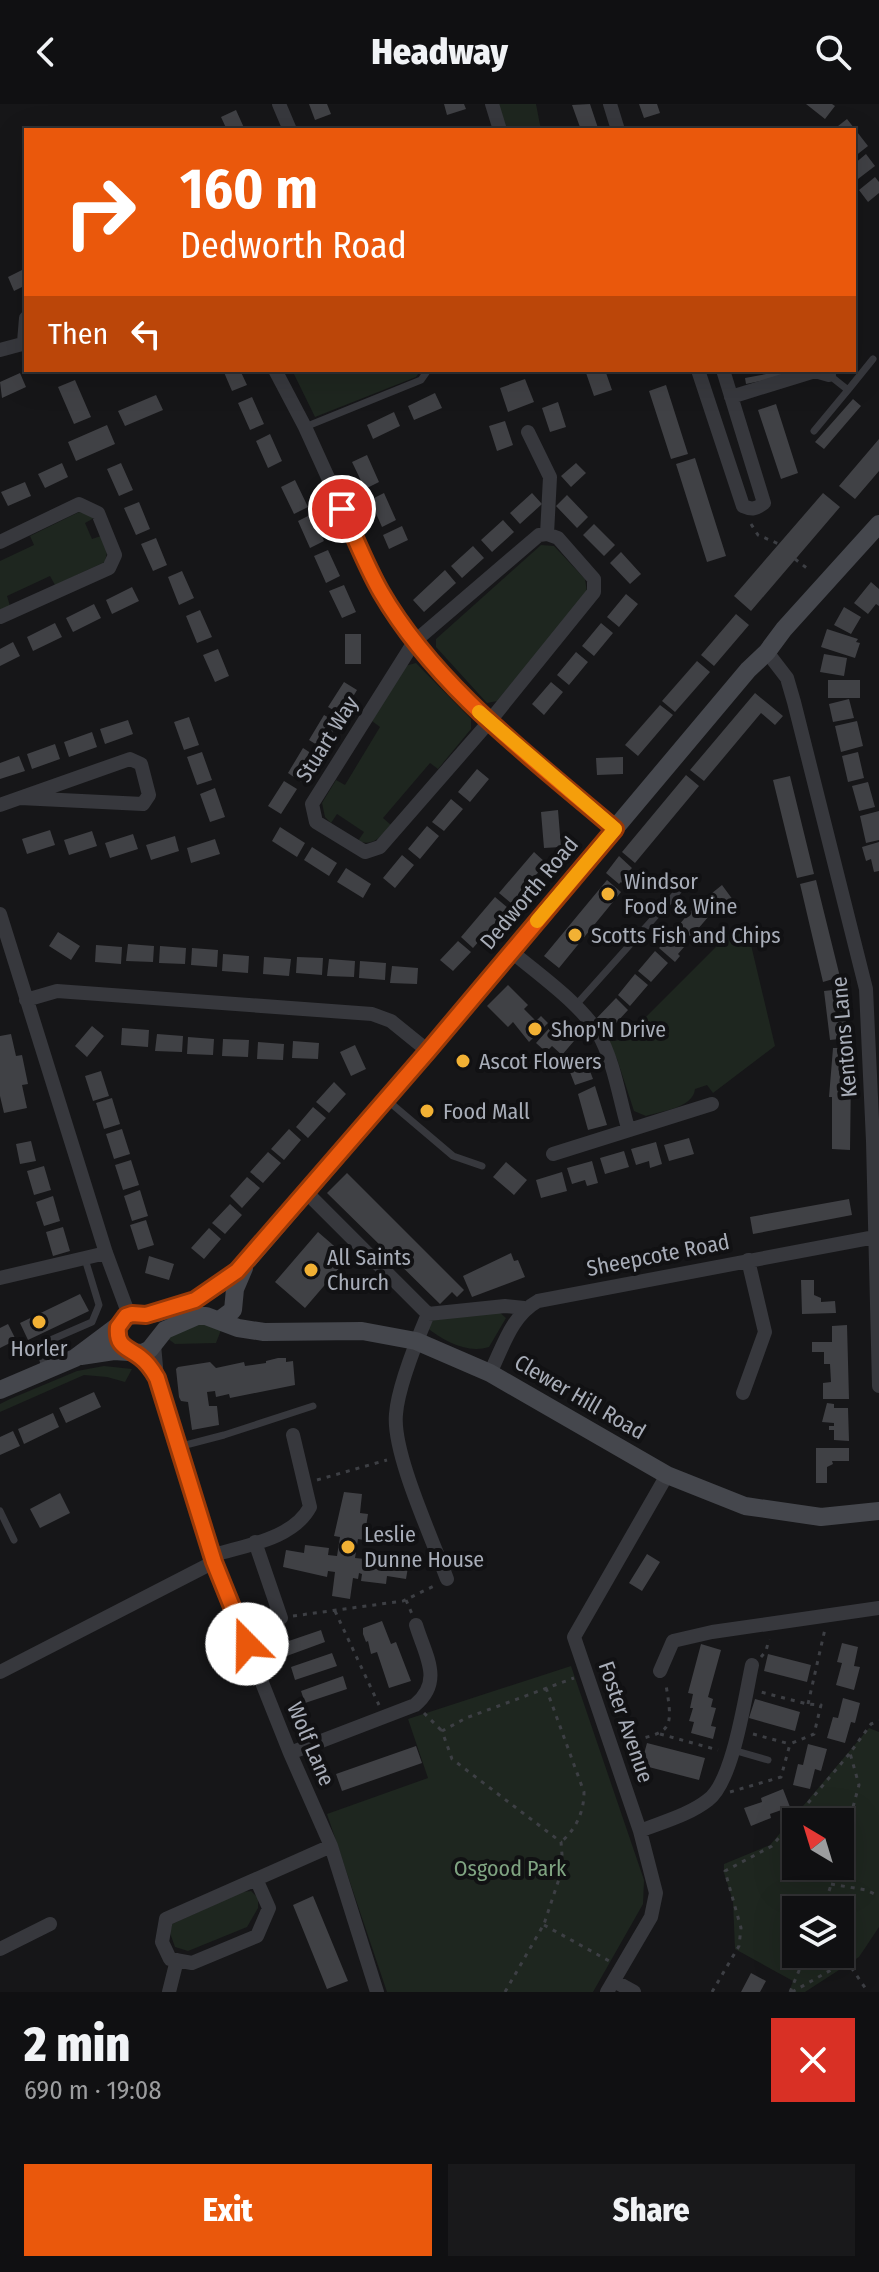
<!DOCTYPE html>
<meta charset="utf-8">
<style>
:root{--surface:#101012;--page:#19191b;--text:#f1f3f6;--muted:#9c9d9f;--line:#303032;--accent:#ea580c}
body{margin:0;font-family:"Fira Sans Condensed",sans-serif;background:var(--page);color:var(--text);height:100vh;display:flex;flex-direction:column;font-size:30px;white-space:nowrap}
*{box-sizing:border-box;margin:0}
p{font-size:26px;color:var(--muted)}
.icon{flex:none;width:44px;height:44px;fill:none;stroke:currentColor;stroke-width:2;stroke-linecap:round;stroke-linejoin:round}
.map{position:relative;height:1888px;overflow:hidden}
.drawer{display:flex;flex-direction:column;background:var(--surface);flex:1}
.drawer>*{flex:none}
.banner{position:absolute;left:24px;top:24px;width:832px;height:244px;border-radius:0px;box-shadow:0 8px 32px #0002,0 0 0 2px var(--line);background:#ea580c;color:#fff;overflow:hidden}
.needle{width:52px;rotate:322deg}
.tools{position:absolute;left:782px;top:1704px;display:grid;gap:16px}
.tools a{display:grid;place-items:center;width:72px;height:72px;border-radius:0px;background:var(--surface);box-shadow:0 8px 32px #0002,0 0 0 2px var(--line);font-size:40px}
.pin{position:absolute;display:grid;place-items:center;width:68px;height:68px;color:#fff;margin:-34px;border:4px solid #fff;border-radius:50%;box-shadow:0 2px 8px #0007}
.me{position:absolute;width:88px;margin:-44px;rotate:338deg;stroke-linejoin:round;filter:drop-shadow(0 0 6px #0008)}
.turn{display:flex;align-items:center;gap:28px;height:168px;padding:0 24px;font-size:36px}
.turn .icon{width:104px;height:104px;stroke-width:2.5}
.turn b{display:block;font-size:56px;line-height:68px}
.then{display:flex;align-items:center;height:76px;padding:0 24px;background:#0003;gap:16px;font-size:30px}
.round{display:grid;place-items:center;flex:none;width:84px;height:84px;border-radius:0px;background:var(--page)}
.summary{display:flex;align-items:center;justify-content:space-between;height:136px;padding:0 24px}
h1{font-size:48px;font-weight:800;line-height:60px}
.button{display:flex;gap:16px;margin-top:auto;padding:16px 24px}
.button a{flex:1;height:92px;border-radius:0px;background:var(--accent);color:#fff;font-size:32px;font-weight:800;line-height:92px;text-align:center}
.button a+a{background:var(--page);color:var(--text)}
header{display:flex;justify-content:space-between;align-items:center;height:104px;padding:0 24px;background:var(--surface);font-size:36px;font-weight:800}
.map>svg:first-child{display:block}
.green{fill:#1e261f;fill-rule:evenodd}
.building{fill:#404145}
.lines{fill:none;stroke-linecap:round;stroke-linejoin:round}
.path{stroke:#3d3f44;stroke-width:3;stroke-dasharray:4 6;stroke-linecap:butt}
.lane{stroke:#37383d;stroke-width:7}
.street{stroke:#37383d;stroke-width:14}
.secondary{stroke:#45474d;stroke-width:18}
.route-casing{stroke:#983908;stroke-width:20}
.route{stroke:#ea580c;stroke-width:14}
.slow{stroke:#f59e0b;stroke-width:14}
.poi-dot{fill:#f2b134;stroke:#111113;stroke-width:3}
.labels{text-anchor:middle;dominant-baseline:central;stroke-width:8;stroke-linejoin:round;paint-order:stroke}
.street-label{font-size:22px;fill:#a8adb8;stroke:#111113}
.poi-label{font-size:22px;fill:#a8adb8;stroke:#111113;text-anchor:start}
.park-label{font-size:22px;fill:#7fa381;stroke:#111113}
</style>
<header><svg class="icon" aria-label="back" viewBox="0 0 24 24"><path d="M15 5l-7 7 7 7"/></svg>Headway<svg class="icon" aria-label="search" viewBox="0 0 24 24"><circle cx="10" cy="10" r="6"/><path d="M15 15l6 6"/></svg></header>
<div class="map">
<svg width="879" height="1888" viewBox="0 0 879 1888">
<rect width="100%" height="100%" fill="#161618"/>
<path class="green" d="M494,0H536L541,26H502Z
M292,266H421L416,273L315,313Z
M79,408L88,409L94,414L85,419L92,435L101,432L107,448L105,458L55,481L50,472L7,492L10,502L0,506V457L34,441L30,432Z
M541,441L554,442L585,475L587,488L497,597L487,599L436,543V535Z
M416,559L471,615V625L438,665L430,659L383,714L391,721C381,732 374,743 358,737L364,728L337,710L331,719L325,713L322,699L336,676L345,681L380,623L372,617L405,562Z
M747,824L775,942L713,989L707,981L695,985C693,1004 662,1007 646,1012L634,1007L617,955L604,931L615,937L625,934L729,830Z
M498,1207L506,1214L489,1243C467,1250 444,1237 426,1223L430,1216Z
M199,1219L221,1226L216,1239L175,1240L167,1234Z
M104,1262L132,1265L125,1278L107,1273L84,1271L0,1308V1300L10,1295L77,1267Z
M571,1562L644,1776L643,1800L593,1888H387L327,1710L428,1674L408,1615Z
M869,1624L879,1628V1823L859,1853L805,1888H789L793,1877L735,1845L733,1797L724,1769V1760L770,1741ZM796,1718H840V1762H796ZM796,1806H840V1850H796Z
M251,1787L258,1794V1804L247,1823L188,1847L175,1843L170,1829L172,1820L242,1788Z"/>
<path class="building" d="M309,0H327L331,10L315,16Z
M444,0H464L466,5L447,11Z
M590,0L598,24L581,26L572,1Z
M639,0H657L660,9L644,14Z
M806,0H832L835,2L825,15Z
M236,6L245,26H227L221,13Z
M847,15L868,42L854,53V26H833Z
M866,50L875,62L858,75L854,70V60Z
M875,73L879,78V89L868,98L859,86Z
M26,164V181L14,187L8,173Z
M223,266H240L247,281L232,287Z
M585,266H605L612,286L594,292Z
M788,266L789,271L746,280L745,274Z
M20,269L26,283L2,294L0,278Z
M525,275L534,298L508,308L500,284Z
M75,276L91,313L74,320L58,283Z
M666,281L688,350L671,355L649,287Z
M435,289L442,304L414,316L408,302Z
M156,291L163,306L125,322L118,307Z
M252,293L264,320L250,326L238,299Z
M853,295L861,302L824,345L815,338Z
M558,298L566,323L550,328L542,304Z
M776,300L798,369L781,375L758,306Z
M394,308L400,322L373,335L367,321Z
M505,317L513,341L497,347L489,322Z
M107,321L115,340L76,357L68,338Z
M270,330L282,357L268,364L256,337Z
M879,335V367L855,395L839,382Z
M367,351L379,378L365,385L352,358Z
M695,354L726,452L707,458L676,360Z
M62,359L68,373L45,384L38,370Z
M121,359L133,386L119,392L107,365Z
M576,359L586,369L571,383L561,372Z
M295,376L308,403L294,410L281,383Z
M25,378L31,392L8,402L1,388Z
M384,389L396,416L382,423L370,396Z
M532,389L542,400L520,420L510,409Z
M823,389L840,403L751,507L734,492Z
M567,391L588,413L577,424L556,402Z
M139,398L150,425L136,431L124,404Z
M312,410L324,437L310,444L298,417Z
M503,416L514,428L492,448L481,436Z
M594,420L615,441L604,452L583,431Z
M402,422L408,436L389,445L383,431Z
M156,434L167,461L153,467L141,440Z
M473,442L484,454L462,474L451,462Z
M328,446L340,472L326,479L314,452Z
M621,448L641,470L630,480L610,459Z
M445,466L456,479L424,508L413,496Z
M182,467L194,494L179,501L168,473Z
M871,478L879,485V502L876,500L868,510L854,499Z
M344,481L356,508L342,514L329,487Z
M132,483L139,497L112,510L106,496Z
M626,490L638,500L619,523L607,513Z
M94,500L101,514L73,528L66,514Z
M844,503L861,513L851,530L834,521Z
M200,506L212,533L197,539L186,512Z
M736,510L749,521L714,562L701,551Z
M55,519L62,533L33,547L27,533Z
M601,519L613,529L594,552L582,542Z
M827,525L858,535L856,538L860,539L855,554L821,543Z
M345,530H361V560H345Z
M13,538L20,552L0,562V545Z
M218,545L229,572L215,578L203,551Z
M576,548L588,558L569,581L557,571Z
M824,550L847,554L844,572L820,568Z
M697,557L710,568L675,608L662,597Z
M828,576H860V594H828Z
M344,578L357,586L342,611L328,603Z
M551,578L563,588L544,611L532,600Z
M755,589L783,612L775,621L761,609L704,677L690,666Z
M849,595L854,614L833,618L829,600Z
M660,601L673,611L638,652L625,641Z
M324,611L338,619L322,644L309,636Z
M189,613L199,641L184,646L174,618Z
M128,616L133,630L105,640L100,625Z
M857,617L863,642L841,648L835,622Z
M92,628L97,643L69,653L64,638Z
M55,640L60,655L32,665L27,650Z
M303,644L317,653L301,678L288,669Z
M202,648L212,676L197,681L187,653Z
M858,648L864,674L848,678L842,652Z
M19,652L25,667L0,675V659Z
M623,653V670L597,671L596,654Z
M477,665L489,675L470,698L458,688Z
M686,671L699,682L635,759L622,748Z
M790,672L814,770L797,774L773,676Z
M284,677L297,685L281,710L268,702Z
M868,678L875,703L859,707L852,682Z
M215,684L225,713L210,718L200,690Z
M451,695L463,705L444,727L432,718Z
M558,706L561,743L544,744L541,708Z
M879,707V736L866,739L860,712Z
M427,722L439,732L420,755L408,745Z
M280,723L305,739L297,753L272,737Z
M50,726L55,741L27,750L22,735Z
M92,727L97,742L69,751L64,736Z
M133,730L138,745L110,754L105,739Z
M175,732L179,747L151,756L146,741Z
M215,735L220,750L191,759L187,744Z
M879,738V767L874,768L871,755L866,757L862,743Z
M312,743L337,759L329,772L304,756Z
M534,748L546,759L512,800L499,789Z
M402,751L414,761L395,784L383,774Z
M619,752L632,764L629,767L639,775L634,781L630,777L626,782L621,778L619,780L606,769Z
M346,764L371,780L363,794L337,778Z
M607,776L621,788L559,864L544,852Z
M816,776L840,873L823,878L800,780Z
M722,781L733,796L712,812L701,798Z
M495,793L508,804L473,844L461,833Z
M696,801L709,812L691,833L678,822Z
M676,824L690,836L678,850L680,852L675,858L659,844Z
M58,828L80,842L71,856L49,842Z
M458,837L471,848L453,867L440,856Z
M128,840L154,842L153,858L126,857Z
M96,841L122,843L121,860L95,858Z
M160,842L186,844L185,860L159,859Z
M192,844L218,846L217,863L191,861Z
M655,847L668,859L651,878L638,867Z
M223,850L249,852L248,869L222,867Z
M264,853L291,855L289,872L263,870Z
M297,853L323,854L322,871L296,869Z
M329,855L355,857L354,873L327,872Z
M360,857L386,859L385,876L359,874Z
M392,862L418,864L417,880L390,879Z
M635,870L648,881L630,902L618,891Z
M508,881L528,901L524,905L536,917L541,912L548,919L529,938L513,918L508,923L487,902Z
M842,885L848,934L830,936L824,887Z
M616,894L628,906L606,930L593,918Z
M553,920L574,937L562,951L552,942L546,948L536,939Z
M92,922L104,932L87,953L75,942Z
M122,924L149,926L148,943L121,941Z
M11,930L16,952L22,951L28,980L22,981L27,1004L4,1009L0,992V932Z
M157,930L183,932L182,948L155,947Z
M188,933L214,935L213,951L187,950Z
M223,935L249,936L248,953L222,952Z
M293,937L319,939L318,955L292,954Z
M258,938L284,940L283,956L257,955Z
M355,941L366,965L351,972L340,948Z
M833,944H847L848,969H851L850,1046L832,1045V993H829Z
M584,951L593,975L575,981L566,958Z
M101,967L109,992L93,997L85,972Z
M334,978L346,990L329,1009L316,998Z
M595,982L607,1021L588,1026L578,990Z
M112,994L120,1020L104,1025L96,999Z
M313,1003L326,1014L308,1034L296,1023Z
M122,1025L130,1050L114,1055L106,1030Z
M289,1025L301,1036L284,1056L271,1045Z
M689,1034L694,1050L669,1057L664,1041Z
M31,1037L36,1057L20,1060L16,1040Z
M656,1038L662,1060L650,1064L649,1057L636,1061L631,1045Z
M624,1047L629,1063L605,1070L600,1054Z
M268,1048L281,1059L263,1079L250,1068Z
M131,1056L139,1081L123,1086L115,1061Z
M592,1057L598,1079L587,1082L585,1076L572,1080L567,1064Z
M506,1058L527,1076L514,1091L493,1073Z
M44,1062L51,1086L34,1091L27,1067Z
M562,1068L567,1087L541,1094L536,1076Z
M347,1069L464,1186L457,1193L452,1188L440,1200L327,1089Z
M247,1073L260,1084L242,1104L230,1092Z
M140,1086L148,1112L132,1117L124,1092Z
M53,1092L60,1117L44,1122L36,1098Z
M849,1095L852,1111L753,1130L750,1113Z
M230,1100L242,1111L225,1130L212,1119Z
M146,1116L154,1141L138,1146L130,1121Z
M63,1123L70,1147L53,1152L46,1128Z
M209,1124L221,1135L204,1155L191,1144Z
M318,1128L348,1154L305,1204L275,1178Z
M511,1149L514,1157L518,1156L525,1173L472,1193L463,1172Z
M149,1152L174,1160L169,1176L145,1169Z
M801,1176H814V1191L821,1194V1198L835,1197L836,1209L802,1210Z
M80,1190L89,1207L28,1236L20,1219Z
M8,1220L16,1236L0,1244V1224Z
M847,1221L849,1295H823V1279L831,1278L830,1260H824V1248H812V1238H832V1222Z
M278,1254H286V1258L293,1257L295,1281L230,1294L229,1290L216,1293L215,1287L207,1288L209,1302H217L219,1321L192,1326L188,1298L181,1297L179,1293L176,1265L178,1263L210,1258L216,1264L244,1258L245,1262L266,1259V1257Z
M94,1288L101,1303L66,1319L59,1304Z
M827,1299L834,1300V1304H848L849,1337L834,1336V1326H829V1322H834V1319L822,1318Z
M53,1309L59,1323L24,1340L18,1325Z
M13,1327L20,1342L0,1351V1333Z
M816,1344H849V1357H832L833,1360L827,1363V1379H816Z
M344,1388L362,1390L360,1409L368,1410L364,1436L358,1435L355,1454L365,1455L366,1448L409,1457L406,1475L387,1472L386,1480L361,1477L362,1470L359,1469L358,1475L353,1474L350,1495L332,1492L335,1468L328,1467L327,1473L283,1463L286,1446L304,1449L305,1441L329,1444L328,1451L337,1452L340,1433L334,1432Z
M60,1389L70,1409L40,1424L30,1405Z
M647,1450L660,1458L642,1487L629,1479Z
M382,1517L391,1540L396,1538L411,1577L389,1584L377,1548L371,1550L368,1537L366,1538L363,1530V1524Z
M321,1526L325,1538L284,1553L280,1540Z
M842,1539L858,1543L854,1562L860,1563L854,1586L836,1581L842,1559L837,1558Z
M701,1540L721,1546L708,1593L713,1595L711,1603L716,1604L711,1622L716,1623L713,1635L691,1629L694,1618L689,1617L693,1604H690L693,1590L688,1589Z
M332,1549L337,1562L295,1576L291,1563Z
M768,1550L811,1561L807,1578L764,1567Z
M343,1572L347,1585L305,1599L301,1587Z
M843,1594L860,1599L855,1619L851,1618L845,1639L827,1634L833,1613L838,1614Z
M755,1595L800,1608L795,1627L749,1614Z
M647,1639L705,1654L699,1676L641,1661Z
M808,1640L827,1645L821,1667L815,1665L810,1685L793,1681L798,1660L803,1661Z
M416,1642L422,1659L342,1687L336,1670Z
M783,1685L790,1703L770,1710L771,1714L751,1722L744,1704L762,1698L761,1694Z
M313,1792L348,1877L327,1885L293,1801Z
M751,1869L766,1877L760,1888H741Z"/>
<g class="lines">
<path class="path" d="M751,420L758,431L779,440
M795,455L808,465
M317,1376L387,1356
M406,1496L412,1510
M335,1507L379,1601
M293,1512L403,1497L436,1481
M761,1553L766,1547L769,1535
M546,1584L584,1688C584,1708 576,1725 561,1738
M808,1600L825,1525
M424,1609L441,1626
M660,1630L718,1646
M753,1630L790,1640
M626,1638C671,1628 674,1628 666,1581
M730,1688L781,1673L790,1640L814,1630L821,1601L807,1600L761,1588
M840,1751L859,1681L850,1649L871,1620L879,1617
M831,1780L866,1786L879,1792
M823,1806L837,1762
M544,1821L611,1858
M840,1847L868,1888
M505,1888L544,1820L563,1763L561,1738L452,1655L442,1627L466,1614L574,1574
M712,1888L739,1842L741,1824L725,1767L772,1742L850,1649
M790,1888L806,1850
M792,1888L847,1857"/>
<path class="lane" d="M829,271L848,286L873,255
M305,323L421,276L428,266
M814,327L848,286
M575,902L689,775
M387,996L453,1052L482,1062
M45,1264L39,1241L92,1218L99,1201L85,1155
M178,1343L224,1331L313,1302
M0,1407L14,1436
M733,1646L768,1656"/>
<path class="street" d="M279,0L290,26
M492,0L500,26
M610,0L618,26
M24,238L26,214
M0,246L26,239
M275,266L305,323L380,488L414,538L489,618L615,725
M698,266L743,402C752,406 756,405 764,399L723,266
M731,293L815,267L829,271
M528,328L550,373L547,430
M547,430L558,434L594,475V488L489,618L380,743L365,748L316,718L312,700L414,538L539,431Z
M0,438L79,400L98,409L115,451L109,464L0,513
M767,548L787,574L794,598L866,885L873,1037L879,1282
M0,701L130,655L141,660L149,691L143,700L20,694
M0,810L106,1149L129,1211
M511,847C538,870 580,899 598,929C614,957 619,993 628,1024
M26,896L57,887L372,910L391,917L428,947
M553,1050L712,1000
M305,1087L428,1210
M0,1174L106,1149
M154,1241L157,1274L214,1458L290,1649L331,1742L377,1888
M490,1269C503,1243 511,1212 538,1197L875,1133
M743,1289L765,1228L748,1156
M255,1438L281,1514
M214,1451C246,1441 293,1435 310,1403L293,1331
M447,1475C433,1436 392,1349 396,1310C398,1283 417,1236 428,1210L505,1202L524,1204
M660,1567L673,1537L712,1528L879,1504
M0,1568L214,1458
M290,1649L415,1601C444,1577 425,1551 416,1521
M640,1727C662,1718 689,1711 708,1696C733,1678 745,1593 752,1561
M257,1777L269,1804L257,1832L192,1859L170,1855L162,1838L166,1815L331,1742
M0,1845L50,1820
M614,1877L634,1888
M169,1888L177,1856
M607,1888L651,1813L656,1789L640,1727L574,1533L667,1371"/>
<path class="secondary" d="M221,1215L233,1206L235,1185L244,1164
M81,1252L114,1247L143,1249L150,1245L165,1226L197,1212H206L238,1224L264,1228L362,1227L416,1237L490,1269L667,1371L745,1402L821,1413L879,1407
M0,1286L75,1254L119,1221L126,1212L157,1209L195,1196L226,1176L249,1155L428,947L748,566L767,548L784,525L879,420"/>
</g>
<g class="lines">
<g class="route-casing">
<path id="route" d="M247,1540L214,1458L157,1274C152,1265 148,1259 140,1253C127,1243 116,1243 118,1223L126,1212L132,1210L146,1211L195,1196L237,1167L428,947L615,725C533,655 436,583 381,488C366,462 355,433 342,405"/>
</g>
<use href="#route" class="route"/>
<path class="slow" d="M479,608L615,725L537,817"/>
</g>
<g class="poi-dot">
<circle cx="608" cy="790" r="8"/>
<circle cx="575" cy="831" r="8"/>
<circle cx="535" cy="925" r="8"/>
<circle cx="463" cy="957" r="8"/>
<circle cx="427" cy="1007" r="8"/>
<circle cx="311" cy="1166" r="8"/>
<circle cx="39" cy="1218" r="8"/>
<circle cx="348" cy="1443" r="8"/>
</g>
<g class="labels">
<g class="street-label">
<text transform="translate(327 635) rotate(-58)">Stuart Way</text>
<text transform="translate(529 789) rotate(-50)">Dedworth Road</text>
<text transform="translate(844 933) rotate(-95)">Kentons Lane</text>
<text transform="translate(658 1151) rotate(-11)">Sheepcote Road</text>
<text transform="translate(580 1293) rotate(30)">Clewer Hill Road</text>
<text transform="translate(626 1618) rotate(71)">Foster Avenue</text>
<text transform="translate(311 1640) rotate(67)">Wolf Lane</text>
</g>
<g class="poi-label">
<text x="624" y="777">Windsor<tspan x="624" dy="25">Food &amp; Wine</tspan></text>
<text x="591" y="831">Scotts Fish and Chips</text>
<text x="551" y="925">Shop'N Drive</text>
<text x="479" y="957">Ascot Flowers</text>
<text x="443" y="1007">Food Mall</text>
<text x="327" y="1153">All Saints<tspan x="327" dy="25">Church</tspan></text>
<text x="39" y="1244" text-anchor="middle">Horler</text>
<text x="364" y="1430">Leslie<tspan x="364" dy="25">Dunne House</tspan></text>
</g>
<g class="park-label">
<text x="510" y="1764">Osgood Park</text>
</g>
</g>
</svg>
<div class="tools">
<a><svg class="needle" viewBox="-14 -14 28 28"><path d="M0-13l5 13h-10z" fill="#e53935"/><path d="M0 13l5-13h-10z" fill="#9c9d9f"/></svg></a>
<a><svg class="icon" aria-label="layers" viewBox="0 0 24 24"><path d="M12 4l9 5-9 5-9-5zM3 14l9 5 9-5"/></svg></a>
</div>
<div class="pin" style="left:342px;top:405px;background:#d93025"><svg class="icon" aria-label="arrive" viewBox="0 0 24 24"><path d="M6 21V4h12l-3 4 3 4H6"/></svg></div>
<svg class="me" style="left:247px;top:1540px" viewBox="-20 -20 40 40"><circle r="19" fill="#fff"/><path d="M0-13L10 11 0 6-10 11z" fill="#ea580c"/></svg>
<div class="banner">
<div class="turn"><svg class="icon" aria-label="right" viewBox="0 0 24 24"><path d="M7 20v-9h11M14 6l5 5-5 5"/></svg><div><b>160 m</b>Dedworth Road</div></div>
<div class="then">Then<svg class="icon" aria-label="left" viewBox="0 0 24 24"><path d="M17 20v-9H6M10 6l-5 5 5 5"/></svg></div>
</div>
</div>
<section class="drawer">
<div class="summary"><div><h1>2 min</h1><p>690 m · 19:08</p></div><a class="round" style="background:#d93025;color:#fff"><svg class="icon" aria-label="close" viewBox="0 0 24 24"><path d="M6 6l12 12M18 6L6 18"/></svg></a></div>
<div class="button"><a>Exit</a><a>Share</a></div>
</section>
